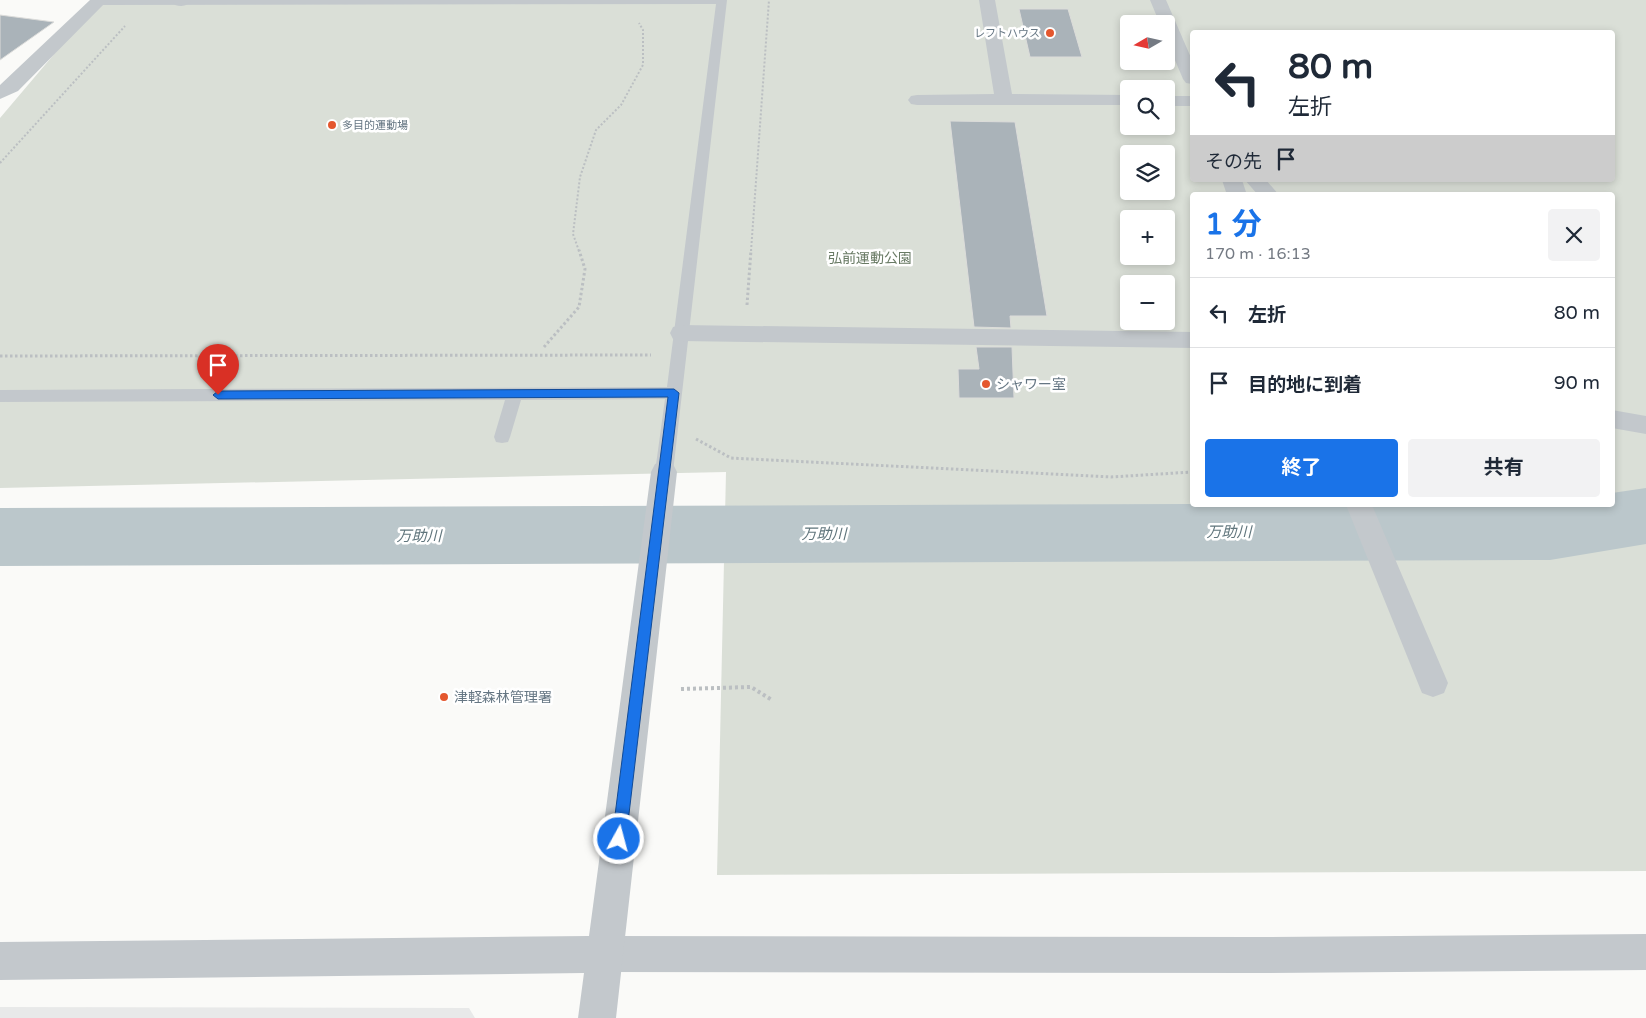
<!DOCTYPE html>
<html lang="ja">
<meta charset="utf-8">
<style>
:root{--surface:#fff;--page:#f2f2f3;--text:#1f2937;--muted:#747a83;--line:#e0e1e3;--accent:#1a73e8}
body{margin:0;font-family:"Varela Round","Noto Sans JP",sans-serif;background:var(--page);color:var(--text);height:100vh;display:flex;flex-direction:column;font-size:19px;white-space:nowrap}
*{box-sizing:border-box;margin:0}
p{font-size:16px;color:var(--muted)}
.icon{flex:none;width:28px;height:28px;fill:none;stroke:currentColor;stroke-width:2;stroke-linecap:round;stroke-linejoin:round}
.map{position:relative;flex:1;overflow:hidden}
.sheet{position:absolute;left:1190px;top:192px;width:425px;height:315px;display:flex;flex-direction:column;background:var(--surface);border-radius:5px;box-shadow:0 2px 8px #0003}
.sheet>*{flex:none}
.banner{position:absolute;left:1190px;top:30px;width:425px;height:152px;border-radius:5px;box-shadow:0 2px 8px #0003;background:#fff;color:var(--text);overflow:hidden}
.needle{width:32px;rotate:261deg}
.controls{position:absolute;left:1120px;top:15px;display:grid;gap:10px}
.controls a{display:grid;place-items:center;width:55px;height:55px;border-radius:5px;background:var(--surface);box-shadow:0 2px 8px #0003;font-size:25px}
.pin{position:absolute;display:grid;place-items:center;width:42px;height:42px;color:#fff;margin:-51px -21px;border-radius:50% 50% 50% 0;rotate:-45deg;box-shadow:0 0 5px #0007}
.pin .icon{rotate:45deg}
.me{position:absolute;width:55px;margin:-28px;rotate:7deg;stroke-linejoin:round;filter:drop-shadow(0 0 4px #0008)}
.turn{display:flex;align-items:center;gap:18px;height:105px;padding:0 15px;font-size:22px}
.turn .icon{width:65px;height:65px;stroke-width:2.5}
.turn b{display:block;font-size:35px;line-height:42px}
.then{display:flex;align-items:center;height:48px;padding:0 15px;background:#0003;gap:10px;font-size:19px}
.round{display:grid;place-items:center;flex:none;width:52px;height:52px;border-radius:5px;background:var(--page)}
.overview{display:flex;align-items:center;justify-content:space-between;height:85px;padding:0 15px}
h1{font-size:30px;font-weight:700;line-height:38px;color:var(--accent)}
.cta{display:flex;gap:10px;margin-top:auto;padding:10px 15px}
.cta a{flex:1;height:58px;border-radius:5px;background:var(--accent);color:#fff;font-size:20px;font-weight:700;line-height:58px;text-align:center}
.cta a+a{background:var(--page);color:var(--text)}
ul{padding:0;list-style:none}
li{display:flex;align-items:center;gap:15px;height:70px;padding:0 15px;border-top:1px solid var(--line)}
li div{flex:1}
li b{display:block;font-size:19px}
li em{font-style:normal}
.map>svg:first-child{display:block}
.built{fill:#e8e9e9}
.green{fill:#dadfd7;fill-rule:evenodd}
.lines{fill:none;stroke-linecap:round;stroke-linejoin:round}
.river{fill:#bbc7cb;fill-rule:evenodd}
.building{fill:#aab3b9;stroke:#dcdcda}
.path-far2{stroke:#bbbfc2;stroke-width:2;stroke-dasharray:2 2;stroke-linecap:butt}
.path-far1{stroke:#bbbfc2;stroke-width:3;stroke-dasharray:2.5 2.5;stroke-linecap:butt}
.path{stroke:#bbbfc2;stroke-width:4;stroke-dasharray:3 3;stroke-linecap:butt}
.service{fill:#c3c8cc;fill-rule:evenodd}
.pedestrian{fill:#c3c8cc;fill-rule:evenodd}
.minor{fill:#c3c8cc;fill-rule:evenodd}
.tertiary{fill:#c3c8cc;fill-rule:evenodd}
.route{fill:#1a73e8;stroke:#114b97}
.poi-dot{fill:#e4572e;stroke:#fff;stroke-width:2}
.labels{text-anchor:middle;dominant-baseline:central;stroke-width:5;stroke-linejoin:round;paint-order:stroke}
.far-poi-label{font-size:11px;fill:#657683;stroke:#fff;text-anchor:end}
.park-label{font-size:14px;fill:#687a64;stroke:#fff}
.poi-label{font-size:14px;fill:#657683;stroke:#fff;text-anchor:start}
.water-label{font-size:15px;font-style:italic;fill:#60757c;stroke:#fff}
</style>
<div class="map">
<svg width="1646" height="1018" viewBox="0 0 1646 1018">
<rect width="100%" height="100%" fill="#fafaf8"/>
<path class="built" d="M0,1007L469,1008L475,1018H0Z"/>
<path class="green" d="M100,0H1646V871L717,875L726,472L0,488V118ZM1129,24H1166V61H1129ZM1192,32H1612V180H1192ZM1129,89H1166V126H1129ZM1129,154H1166V191H1129ZM1192,195H1612V505H1192ZM1129,219H1166V256H1129ZM1129,284H1166V321H1129Z"/>
<g class="lines">
<path class="river" d="M1646,488V544L1550,560L0,566V508L1192,504L1612,505V493Z"/>
</g>
<path class="building" d="M1019,9H1068L1082,57H1030Z
M0,15L54,22L0,60Z
M950,121L1015,122L1047,316H1010L1011,328L974,327Z
M976,347H1012L1014,398H959L958,369H979Z"/>
<g class="lines">
<path class="path-far2" d="M0,163L125,26
M579,251L573,234L580,177L596,130L621,105L643,65V30L639,23
M751,251L769,0"/>
<path class="path-far1" d="M747,305L751,250
M544,347L579,307L585,269L579,250
M0,356L651,355
M696,439L731,458L1111,477L1192,472"/>
<path class="path" d="M681,689L751,687L772,700"/>
<path class="service" d="M94,0H727L673,472L670,477L664,479L658,477L655,472L665,399L521,400L510,437L508,442L502,443L496,442L494,437L505,400L0,402V390L667,387L716,4L98,5L94,4Z"/>
<path class="pedestrian" d="M174,0H191C187,6 183,7 175,5L173,2Z
M979,0H995L1012,94L1129,95V105H917L911,104L908,100L911,96L917,95L994,94Z
M1150,0H1166L1192,60V84L1186,83L1183,79L1166,39V24H1160Z
M1166,96H1192V106H1166Z
M1222,180H1242L1247,195H1227Z
M1245,180H1266L1279,195H1258Z
M681,325L1192,332V348L681,341L673,339L670,333L673,327Z
M1612,410L1646,416V434L1612,428Z
M1346,505H1372L1448,683L1444,693L1433,697L1422,693Z"/>
<path class="minor" d="M90,0H108L18,91L0,99V85Z
M1646,934V970L1260,973L605,972L592,967L587,954L592,941L605,936L1260,937Z"/>
<path class="tertiary" d="M664,461L673,464L677,472L616,1018H578L584,973L0,980V942L589,936L651,472L655,464Z"/>
</g>
<path class="route" d="M674,389L679,393L626,839L624,844L619,846L614,844L612,839L668,397L218,399L213,395L218,391Z"/>
<g class="poi-dot">
<circle cx="1050" cy="33" r="5"/>
<circle cx="332" cy="125" r="5"/>
<circle cx="986" cy="384" r="5"/>
<circle cx="444" cy="697" r="5"/>
</g>
<g class="labels">
<g class="far-poi-label">
<text x="1040" y="33">レフトハウス</text>
<text x="342" y="125" text-anchor="start">多目的運動場</text>
</g>
<g class="park-label">
<text x="870" y="258">弘前運動公園</text>
</g>
<g class="poi-label">
<text x="996" y="384">シャワー室</text>
<text x="454" y="697">津軽森林管理署</text>
</g>
<g class="water-label">
<text x="1229" y="532">万助川</text>
<text x="824" y="534">万助川</text>
<text x="419" y="536">万助川</text>
</g>
</g>
</svg>
<div class="controls">
<a><svg class="needle" viewBox="-14 -14 28 28"><path d="M0-13l5 13h-10z" fill="#e53935"/><path d="M0 13l5-13h-10z" fill="#747a83"/></svg></a>
<a><svg class="icon" aria-label="search" viewBox="0 0 24 24"><circle cx="10" cy="10" r="6"/><path d="M15 15l6 6"/></svg></a>
<a><svg class="icon" aria-label="layers" viewBox="0 0 24 24"><path d="M12 4l9 5-9 5-9-5zM3 14l9 5 9-5"/></svg></a>
<a>+</a>
<a>−</a>
</div>
<div class="pin" style="left:218px;top:395px;background:#d93025"><svg class="icon" aria-label="arrive" viewBox="0 0 24 24"><path d="M6 21V4h12l-3 4 3 4H6"/></svg></div>
<svg class="me" style="left:619px;top:839px" viewBox="-20 -20 40 40"><circle r="17" fill="#1a73e8" stroke="#fff" stroke-width="3"/><path d="M0-11L8 9 0 5-8 9z" fill="#fff"/></svg>
<div class="banner">
<div class="turn"><svg class="icon" aria-label="left" viewBox="0 0 24 24"><path d="M17 20v-9H6M10 6l-5 5 5 5"/></svg><div><b>80 m</b>左折</div></div>
<div class="then">その先<svg class="icon" aria-label="arrive" viewBox="0 0 24 24"><path d="M6 21V4h12l-3 4 3 4H6"/></svg></div>
</div>
<section class="sheet">
<div class="overview"><div><h1>1 分</h1><p>170 m · 16:13</p></div><a class="round"><svg class="icon" aria-label="close" viewBox="0 0 24 24"><path d="M6 6l12 12M18 6L6 18"/></svg></a></div>
<ul>
<li><svg class="icon" aria-label="left" viewBox="0 0 24 24"><path d="M17 20v-9H6M10 6l-5 5 5 5"/></svg><div><b>左折</b></div><em>80 m</em></li>
<li><svg class="icon" aria-label="arrive" viewBox="0 0 24 24"><path d="M6 21V4h12l-3 4 3 4H6"/></svg><div><b>目的地に到着</b></div><em>90 m</em></li>
</ul>
<div class="cta"><a>終了</a><a>共有</a></div>
</section>
</div>
